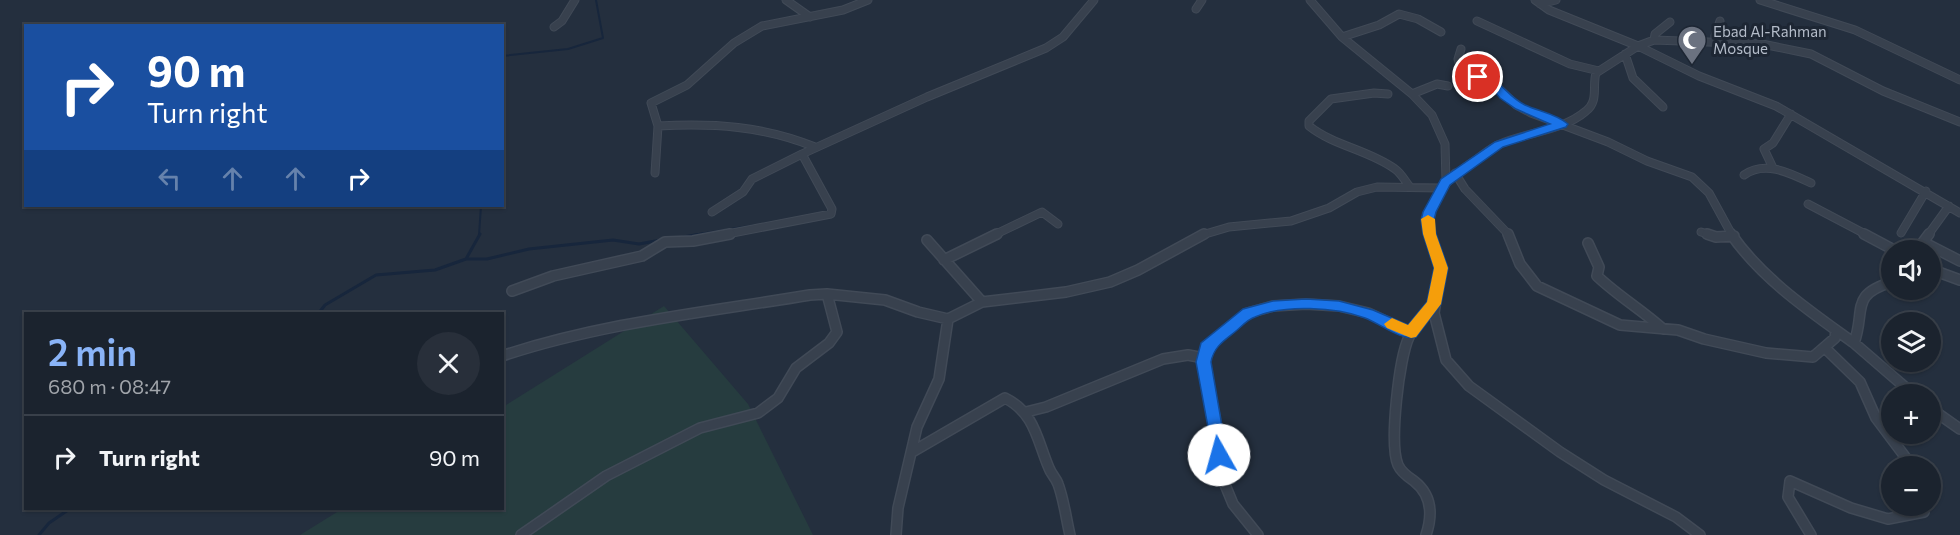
<!DOCTYPE html>
<meta charset="utf-8">
<style>
:root{--surface:#1b232e;--page:#282f3a;--text:#f1f3f6;--muted:#a0a4aa;--line:#39404a;--accent:#8ab4f8}
body{margin:0;font-family:Commissioner,sans-serif;background:var(--page);color:var(--text);height:100vh;display:flex;flex-direction:column;font-size:22px;white-space:nowrap}
*{box-sizing:border-box;margin:0}
p{font-size:20px;color:var(--muted)}
.icon{flex:none;width:33px;height:33px;fill:none;stroke:currentColor;stroke-width:2;stroke-linecap:round;stroke-linejoin:round}
.map{position:relative;flex:1;overflow:hidden}
.panel{position:absolute;left:24px;top:312px;width:480px;height:198px;display:flex;flex-direction:column;background:var(--surface);border-radius:0px;box-shadow:0 2px 4px #0004,0 0 0 2px var(--line)}
.panel>*{flex:none}
.guide{position:absolute;left:24px;top:24px;width:480px;height:183px;border-radius:0px;box-shadow:0 2px 4px #0004,0 0 0 2px var(--line);background:#1a4fa0;color:#fff;overflow:hidden}
.fabs{position:absolute;left:1881px;top:240px;display:grid;gap:12px}
.fabs a{display:grid;place-items:center;width:60px;height:60px;border-radius:50%;background:var(--surface);box-shadow:0 2px 4px #0004,0 0 0 2px var(--line);font-size:30px}
.pin{position:absolute;display:grid;place-items:center;width:51px;height:51px;color:#fff;margin:-26px;border:3px solid #fff;border-radius:50%;box-shadow:0 2px 6px #0007}
.me{position:absolute;width:66px;margin:-33px;rotate:353deg;stroke-linejoin:round;filter:drop-shadow(0 0 4px #0008)}
.turn{display:flex;align-items:center;gap:21px;height:126px;padding:0 24px;font-size:27px}
.turn .icon{width:78px;height:78px;stroke-width:2.5}
.turn b{display:block;font-size:42px;line-height:51px}
.lanes{display:flex;align-items:center;height:57px;padding:0 24px;background:#0003;justify-content:center;gap:30px;direction:ltr}
.lanes .off{opacity:.35}
.round{display:grid;place-items:center;flex:none;width:63px;height:63px;border-radius:32px;background:var(--page)}
.headline{display:flex;align-items:center;justify-content:space-between;height:102px;padding:0 24px}
h1{font-size:36px;font-weight:600;line-height:45px;color:var(--accent)}
ul{padding:0;list-style:none}
li{display:flex;align-items:center;gap:18px;height:84px;padding:0 24px;border-top:2px solid var(--line)}
li div{flex:1}
li b{display:block;font-size:22px}
li em{font-style:normal}
.map>svg:first-child{display:block}
.green{fill:#263c3f}
.lines{fill:none;stroke-linecap:round;stroke-linejoin:round}
.stream-far1{stroke:#17263c;stroke-width:2}
.stream{stroke:#17263c;stroke-width:3}
.street-far1-casing{stroke:#414a57;stroke-width:9}
.street-casing{stroke:#414a57;stroke-width:12}
.street-far1{stroke:#38414e;stroke-width:7}
.street{stroke:#38414e;stroke-width:9}
.route{fill:#1a73e8;stroke:#114b97;stroke-width:1.5}
.slow{fill:#f59e0b}
.labels{text-anchor:middle;dominant-baseline:central;stroke-width:6;stroke-linejoin:round;paint-order:stroke}
.far-poi-label{font-size:15px;fill:#b4bcc9;stroke:#1d2633;text-anchor:start}
</style>
<div class="map">
<svg width="1960" height="535" viewBox="0 0 1960 535">
<rect width="100%" height="100%" fill="#242f3e"/>
<path class="green" d="M664,306L748,404L813,535H300L342,509L502,508L503,407Z"/>
<g class="lines">
<path class="stream-far1" d="M502,56L568,49L603,38L596,0
M479,235L481,206
M693,235L756,225"/>
<path class="stream" d="M683,237L702,234
M466,259H487L529,249L613,240L639,244L661,240
M318,314L325,305L376,275L435,270L466,259L480,234
M39,535L49,523L71,508"/>
<g class="street-far1-casing">
<path id="street-far1" d="M786,0L810,17
M1310,0L1342,37L1412,94L1432,115L1445,144L1446,182
M1535,0L1549,10L1638,46L1699,76L1776,106L1960,213
M1760,0L1855,30L1960,80
M1540,4L1556,0
M1196,9L1202,0
M1477,21L1570,64L1599,71
M1720,21L1715,36L1720,44
M554,27L562,21L575,0
M1342,37L1379,25L1399,14L1418,19L1441,32
M1654,40L1655,34L1670,22
M1461,49L1458,59L1461,70L1491,81L1516,105L1531,113L1608,142L1647,161L1692,177L1709,193L1732,235
M1625,54L1633,78L1663,107
M1388,94L1374,93L1331,99L1309,121V126C1334,146 1369,150 1395,169C1401,173 1405,181 1410,187
M1412,94L1437,84L1448,86
M658,126C714,123 763,126 815,147
M1773,168L1764,149L1773,143L1791,114
M655,173L658,126L651,103L687,85L734,43L762,26L843,10L868,0
M1455,173L1465,189L1509,235
M1744,175C1765,160 1790,173 1811,183
M1808,204L1867,235
M712,212L743,192L752,179L802,154
M1701,232L1711,235
M1901,233L1926,191
M722,235L831,214L832,209L802,154L927,97L1046,48L1063,37L1094,0
M994,235L1042,212L1058,224
M1202,235L1229,227L1291,221L1329,208L1357,192L1377,187L1441,188
M1429,235C1424,199 1449,177 1477,159C1484,154 1492,147 1500,144C1527,132 1563,131 1586,111C1599,101 1592,86 1596,73L1638,46L1654,40L1762,44L1811,54L1883,91L1960,122
M1928,235L1949,206"/>
</g>
<g class="street-casing">
<path id="street" d="M1429,234L1441,268L1434,313L1446,360L1469,386L1560,452L1604,480L1676,517L1700,535
M1508,234L1520,264L1537,286L1620,325L1678,330L1704,339L1766,353L1813,357L1835,338L1836,330
M1707,234L1716,237L1734,236
M1731,234C1762,279 1811,312 1854,343
M1864,234L1894,250
M1929,234L1923,242L1960,261
M927,240L982,302
M1588,243L1599,267L1597,276C1618,296 1642,310 1663,329
M944,260L997,234
M1930,269L1960,280
M1892,282C1849,295 1866,310 1854,343L1913,394
M512,291L553,276L642,256L665,242L693,241L730,234
M1825,348L1860,382L1876,418L1912,466
M502,356C601,323 707,312 810,295L827,294L885,300L918,312L948,319L982,302L1066,292L1110,282L1138,270L1204,234
M1930,408L1960,429
M1026,412L1046,407L1163,359L1188,355L1204,358
M912,452L1005,398C1035,413 1037,440 1049,468C1051,474 1056,478 1058,484C1064,500 1066,518 1070,535
M521,535L606,476L700,428L758,413L778,398L796,368L829,343L837,332L827,294
M896,535L898,508L917,427L939,379L948,319
M1258,535L1233,504L1221,475L1215,417L1203,361L1206,347L1248,313L1273,306L1306,304L1339,306L1368,313L1411,333
M1426,535C1433,514 1432,495 1414,481C1408,477 1401,472 1398,465C1389,444 1399,358 1409,337C1414,324 1425,314 1434,304
M1811,535L1788,497L1790,481L1851,508L1888,519L1924,512"/>
</g>
<use href="#street-far1" class="street-far1"/>
<use href="#street" class="street"/>
</g>
<path class="route" d="M1478,73C1503,80 1504,94 1525,105C1538,111 1557,114 1568,124L1566,127L1503,147L1450,185L1436,212L1434,220L1436,234L1448,268L1441,304L1416,337C1401,341 1379,323 1365,318C1336,307 1284,304 1255,317C1248,319 1242,326 1236,331C1225,340 1214,346 1211,362L1227,455L1225,460L1219,462L1214,460L1196,362L1201,343L1243,309L1273,301L1306,299L1339,301L1373,310L1408,325L1427,302L1434,268L1423,234L1421,220L1423,212L1441,179L1495,142L1550,124L1516,109L1500,98L1489,85L1472,77Z"/>
<path class="slow" d="M1428,215L1435,219L1436,234L1448,268L1441,304L1416,337L1411,338L1387,328L1384,324L1392,318L1408,325L1427,302L1434,268L1423,234L1421,219Z"/>
<defs>
<g id="mosque-pin" transform="scale(1.5)"><path d="M0 17L-7.5 6A9.5 9.5 0 1 1 7.5 6Z" fill="#6b7280" stroke="#1d2633"/><path d="M3.5-4.9A6 6 0 1 0 3.5 4.9A5 5 0 1 1 3.5-4.9Z" fill="#fff"/></g>
</defs>
<g fill-rule="evenodd">
<use href="#mosque-pin" x="1692" y="40"/>
</g>
<g class="labels">
<g class="far-poi-label">
<text x="1713" y="31">Ebad Al-Rahman<tspan x="1713" dy="17">Mosque</tspan></text>
</g>
</g>
</svg>
<div class="fabs">
<a><svg class="icon" aria-label="sound" viewBox="0 0 24 24"><path d="M4 9h4l5-4v14l-5-4H4zM17 9q2 3 0 6"/></svg></a>
<a><svg class="icon" aria-label="layers" viewBox="0 0 24 24"><path d="M12 4l9 5-9 5-9-5zM3 14l9 5 9-5"/></svg></a>
<a>+</a>
<a>−</a>
</div>
<div class="pin" style="left:1478px;top:77px;background:#d93025"><svg class="icon" aria-label="arrive" viewBox="0 0 24 24"><path d="M6 21V4h12l-3 4 3 4H6"/></svg></div>
<svg class="me" style="left:1219px;top:455px" viewBox="-20 -20 40 40"><circle r="19" fill="#fff"/><path d="M0-13L10 11 0 6-10 11z" fill="#1a73e8"/></svg>
<div class="guide">
<div class="turn"><svg class="icon" aria-label="right" viewBox="0 0 24 24"><path d="M7 20v-9h11M14 6l5 5-5 5"/></svg><div><b>90 m</b>Turn right</div></div>
<div class="lanes"><svg class="icon off" aria-label="left" viewBox="0 0 24 24"><path d="M17 20v-9H6M10 6l-5 5 5 5"/></svg><svg class="icon off" aria-label="ahead" viewBox="0 0 24 24"><path d="M12 20V5M6 11l6-6 6 6"/></svg><svg class="icon off" aria-label="ahead" viewBox="0 0 24 24"><path d="M12 20V5M6 11l6-6 6 6"/></svg><svg class="icon" aria-label="right" viewBox="0 0 24 24"><path d="M7 20v-9h11M14 6l5 5-5 5"/></svg></div>
</div>
<section class="panel">
<div class="headline"><div><h1>2 min</h1><p>680 m · 08:47</p></div><a class="round"><svg class="icon" aria-label="close" viewBox="0 0 24 24"><path d="M6 6l12 12M18 6L6 18"/></svg></a></div>
<ul>
<li><svg class="icon" aria-label="right" viewBox="0 0 24 24"><path d="M7 20v-9h11M14 6l5 5-5 5"/></svg><div><b>Turn right</b></div><em>90 m</em></li>
</ul>
</section>
</div>
